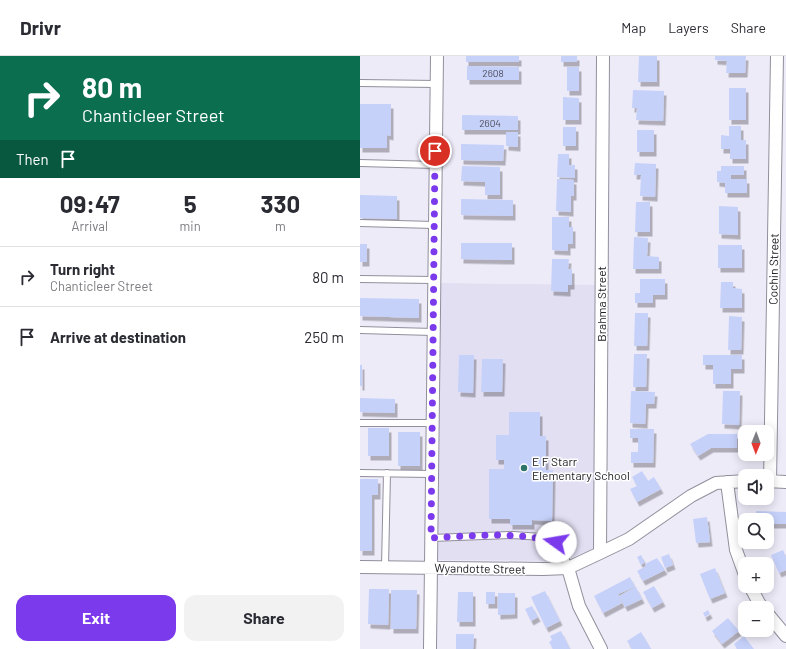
<!DOCTYPE html>
<meta charset="utf-8">
<style>
:root{--surface:#fff;--page:#f2f2f3;--text:#2b2b33;--muted:#7c7c81;--line:#e1e1e2;--accent:#7c3aed}
body{margin:0;font-family:Barlow,sans-serif;background:var(--page);color:var(--text);height:100vh;display:flex;flex-direction:column;font-size:15px;white-space:nowrap}
*{box-sizing:border-box;margin:0}
p{font-size:13px;color:var(--muted)}
.icon{flex:none;width:22px;height:22px;fill:none;stroke:currentColor;stroke-width:2;stroke-linecap:round;stroke-linejoin:round}
.map{position:relative;flex:1;overflow:hidden}
.side{display:flex;flex-direction:column;background:var(--surface);width:360px}
.side>*{flex:none}
.guide{background:#0b6e4f;color:#fff;overflow:hidden}
.needle{width:26px;rotate:181deg}
.buttons{position:absolute;left:378px;top:369px;display:grid;gap:8px}
.buttons a{display:grid;place-items:center;width:36px;height:36px;border-radius:8px;background:var(--surface);box-shadow:0 2px 10px #0003;font-size:20px}
.pin{position:absolute;display:grid;place-items:center;width:34px;height:34px;color:#fff;margin:-17px;border:2px solid #fff;border-radius:50%;box-shadow:0 1px 4px #0007}
.me{position:absolute;width:44px;margin:-22px;rotate:283deg;stroke-linejoin:round;filter:drop-shadow(0 0 3px #0008)}
.turn{display:flex;align-items:center;gap:14px;height:84px;padding:0 16px;font-size:18px}
.turn .icon{width:52px;height:52px;stroke-width:2.5}
.turn b{display:block;font-size:28px;line-height:34px}
.then{display:flex;align-items:center;height:38px;padding:0 16px;background:#0003;gap:8px;font-size:15px}
.eta{display:flex;justify-content:space-evenly;align-items:center;height:68px;text-align:center}
.eta b{font-size:24px;font-weight:700;line-height:28px}
.cta{display:flex;gap:8px;margin-top:auto;padding:8px 16px}
.cta a{flex:1;height:46px;border-radius:12px;background:var(--accent);color:#fff;font-size:16px;font-weight:700;line-height:46px;text-align:center}
.cta a+a{background:var(--page);color:var(--text)}
ul{padding:0;list-style:none}
li{display:flex;align-items:center;gap:12px;height:60px;padding:0 16px;border-top:1px solid var(--line)}
li div{flex:1}
li b{display:block;font-size:15px}
li em{font-style:normal}
header{display:flex;align-items:center;gap:24px;box-sizing:border-box;height:56px;padding:0 20px;background:var(--surface);border-bottom:1px solid var(--line)}
header strong{font-size:19px}
nav{display:flex;gap:22px;margin-inline-start:auto;font-size:14px}
main{display:flex;flex:1;min-height:0}
.map>svg:first-child{display:block}
.built{fill:#e3dff3}
.building{fill:#c6d1fa;filter:url(#shadow)}
.lines{fill:none;stroke-linecap:round;stroke-linejoin:round}
.lane-casing{stroke:#928f9c;stroke-width:8}
.street-casing{stroke:#928f9c;stroke-width:14}
.lane{stroke:#fff;stroke-width:6}
.street{stroke:#fff;stroke-width:12}
.route{stroke:#7c3aed;stroke-width:7;stroke-dasharray:0 12.6}
.poi-dot{fill:#2e7468;stroke:#fff;stroke-width:1.5}
.labels{text-anchor:middle;dominant-baseline:central;stroke-width:3;stroke-linejoin:round;paint-order:stroke}
.number-label{font-size:10px;fill:#4a4c5a}
.street-label{font-size:12px;fill:#212025;stroke:#fff}
.poi-label{font-size:12px;fill:#212025;stroke:#fff;text-anchor:start}
</style>
<header>
<strong>Drivr</strong>
<nav><a>Map</a><a>Layers</a><a>Share</a></nav>
</header>
<main>
<section class="side">
<div class="guide">
<div class="turn"><svg class="icon" aria-label="right" viewBox="0 0 24 24"><path d="M7 20v-9h11M14 6l5 5-5 5"/></svg><div><b>80 m</b>Chanticleer Street</div></div>
<div class="then">Then<svg class="icon" aria-label="arrive" viewBox="0 0 24 24"><path d="M6 21V4h12l-3 4 3 4H6"/></svg></div>
</div>
<div class="eta">
<div><b>09:47</b><p>Arrival</p></div>
<div><b>5</b><p>min</p></div>
<div><b>330</b><p>m</p></div>
</div>
<ul>
<li><svg class="icon" aria-label="right" viewBox="0 0 24 24"><path d="M7 20v-9h11M14 6l5 5-5 5"/></svg><div><b>Turn right</b><p>Chanticleer Street</p></div><em>80 m</em></li>
<li><svg class="icon" aria-label="arrive" viewBox="0 0 24 24"><path d="M6 21V4h12l-3 4 3 4H6"/></svg><div><b>Arrive at destination</b></div><em>250 m</em></li>
</ul>
<div class="cta"><a>Exit</a><a>Share</a></div>
</section>
<div class="map">
<svg width="426" height="593" viewBox="0 0 426 593">
<defs>
<filter id="shadow"><feDropShadow dx="2.5" dy="4.5" stdDeviation="0" flood-color="#0004"/></filter>
</defs>
<rect width="100%" height="100%" fill="#eeebf9"/>
<path class="built" d="M81,227L236,229L235,493L201,505L77,504Z"/>
<path class="building" d="M106,0H159V6H106Z
M201,0H217V6H201Z
M279,0H297V26H278Z
M355,0H386L385,17H366L367,5L355,4Z
M107,10L159,11V24H107Z
M207,11H219V35H207Z
M369,32H386V64H369Z
M273,34L304,35L303,65L276,64L277,52H272Z
M203,41L219,42V64H203Z
M0,48H31V80L27,79V92H0Z
M102,59L158,60V74H102Z
M369,70H381V84H386V103H370V93H361V79L369,80Z
M203,71H216V90H203Z
M277,74H294V96H277Z
M146,76H158V91L146,90Z
M101,88L144,89L143,105L101,104Z
M198,98H209V109H215V122L197,121Z
M275,107L296,108L295,141L280,140L281,119H274Z
M102,110L140,111V139H125V126L101,125Z
M361,110H384V119H371V123H387V137H365V127L357,126V115H361Z
M197,123L214,124V140H211V156L196,155Z
M0,139L37,140V163L0,162Z
M101,143L153,144V160L101,159Z
M276,146H290V176H275Z
M359,150L378,151V179L359,178Z
M192,161H209V171H213V188H208V195L192,194Z
M274,181L288,182L287,200L299,201V213H273Z
M101,187H152V204L101,203Z
M0,188H7V206H0Z
M358,189H382V212H358Z
M192,203H209L208,213H212V229H208V236L191,235Z
M280,223H305V239H293V247H275V237H280Z
M361,226H373V232L382,233V252H360Z
M0,242L59,243V262L0,260Z
M275,257H288L287,290H274Z
M369,260L382,261L381,294H368Z
M274,298H287L286,331H273Z
M99,299H114L113,337L98,336Z
M343,299H382V313H371V328H353V309H343Z
M122,303H143L142,336H121Z
M0,309H2V330H0Z
M271,335L295,336L294,348H286L285,368L270,367Z
M363,335H380L379,369L362,368Z
M0,342L35,343V357L0,356Z
M149,356H180V380H186V414H193L192,465L172,464V469H150V463H129V413H144V404H136V379H149Z
M8,372H29V400H8Z
M270,373H294L293,407H271V396H278V382H270Z
M38,376H60V410H38Z
M348,378H377V392H351L338,400L330,388Z
M282,415L288,425L294,421L301,433L277,446L270,433L277,430L272,421Z
M0,423H18V439H12V495H0Z
M396,455L426,456V468H407V464H396Z
M347,461L350,486L336,487L333,463Z
M423,494L426,501V514L419,517L411,499Z
M309,498L313,509L305,512L301,501Z
M281,499L285,506L281,509L277,501Z
M297,502L305,514L283,525L277,515L286,510L285,508Z
M355,512L365,537L350,543L340,518Z
M270,521L275,531L258,538L262,547L243,557L234,540Z
M294,530L303,546L292,552L283,536Z
M276,531L282,543L265,551L259,540Z
M9,533H29L28,569L8,568Z
M31,534H57L56,573H31Z
M185,535L200,565L186,572L171,541Z
M98,536H113V566H97Z
M126,536H135V548H126Z
M138,537H155V558L138,559Z
M172,550L178,561L171,565L165,553Z
M348,554L350,558L345,561L343,557Z
M368,562L379,575L362,588L352,575Z
M201,575L210,593H193L189,586L192,584L190,580Z
M281,576L291,593H272L267,585Z
M96,578H114L113,593H96Z
M384,580L394,593H377L374,588Z"/>
<g class="lines">
<g class="lane-casing">
<path id="lane" d="M0,27L76,28
M0,107L75,109
M0,167L74,169
M0,223L73,224
M0,274L73,276
M0,367H72
M0,417L71,418
M71,482L153,479L181,481L196,486L204,495L208,512
M25,511L27,417"/>
</g>
<g class="street-casing">
<path id="street" d="M407,425L426,426
M367,426L376,494L385,519
M410,426L417,0
M240,497L243,0
M0,511L183,513L208,512L240,497L269,483L331,440L356,427L385,425
M208,512L219,550L241,593
M390,530L399,547L403,552
M407,557L426,580
M70,593L77,0"/>
</g>
<use href="#lane" class="lane"/>
<use href="#street" class="street"/>
</g>
<g class="lines">
<path class="route" d="M75,95L71,482C112,480 156,475 196,486"/>
</g>
<circle class="poi-dot" cx="164" cy="412" r="4"/>
<g class="labels">
<g class="number-label">
<text x="133" y="17">2608</text>
<text x="130" y="67">2604</text>
</g>
<g class="street-label">
<text transform="translate(413 213) rotate(-89)">Cochin Street</text>
<text transform="translate(241 248) rotate(-90)">Brahma Street</text>
<text transform="translate(120 512) rotate(1)">Wyandotte Street</text>
</g>
<g class="poi-label">
<text x="172" y="405">E F Starr<tspan x="172" dy="14">Elementary School</tspan></text>
</g>
</g>
</svg>
<div class="buttons">
<a><svg class="needle" viewBox="-14 -14 28 28"><path d="M0-13l5 13h-10z" fill="#e53935"/><path d="M0 13l5-13h-10z" fill="#7c7c81"/></svg></a>
<a><svg class="icon" aria-label="sound" viewBox="0 0 24 24"><path d="M4 9h4l5-4v14l-5-4H4zM17 9q2 3 0 6"/></svg></a>
<a><svg class="icon" aria-label="search" viewBox="0 0 24 24"><circle cx="10" cy="10" r="6"/><path d="M15 15l6 6"/></svg></a>
<a>+</a>
<a>−</a>
</div>
<div class="pin" style="left:75px;top:95px;background:#d93025"><svg class="icon" aria-label="arrive" viewBox="0 0 24 24"><path d="M6 21V4h12l-3 4 3 4H6"/></svg></div>
<svg class="me" style="left:196px;top:486px" viewBox="-20 -20 40 40"><circle r="19" fill="#fff"/><path d="M0-13L10 11 0 6-10 11z" fill="#7c3aed"/></svg>
</div>
</main>
